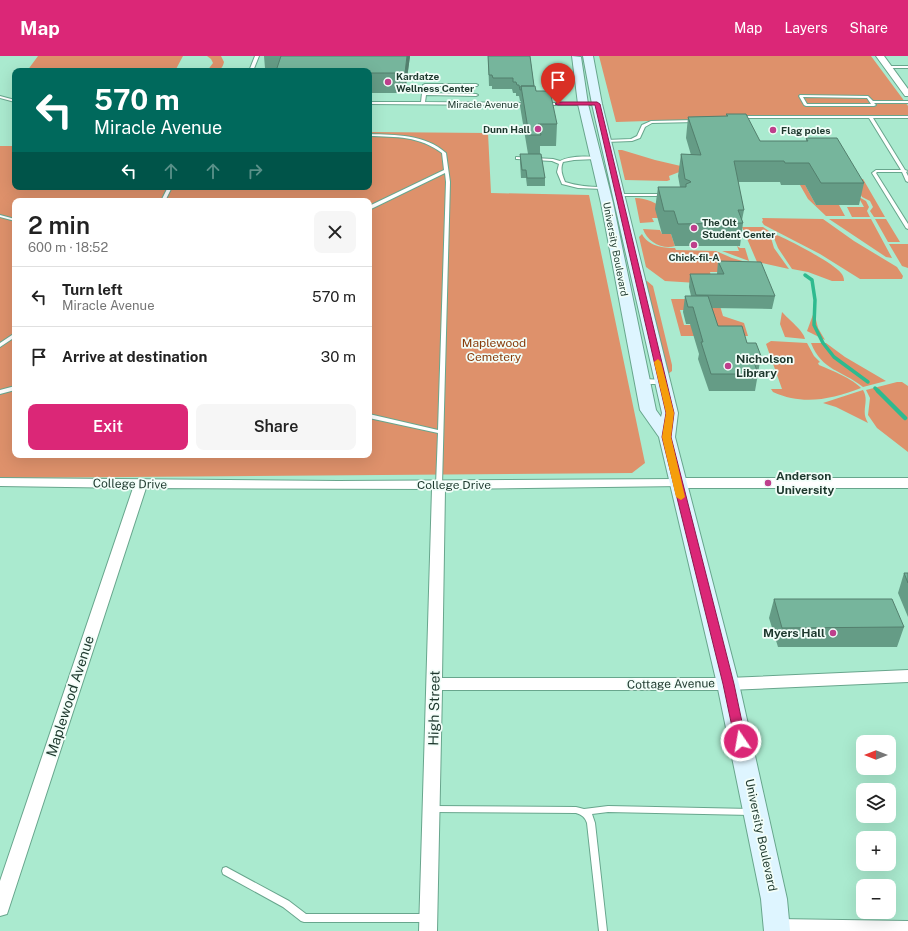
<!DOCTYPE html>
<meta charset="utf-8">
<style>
:root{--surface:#fff;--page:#f6f6f6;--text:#222;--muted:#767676;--line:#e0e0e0;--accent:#db2777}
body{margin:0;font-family:"Public Sans",sans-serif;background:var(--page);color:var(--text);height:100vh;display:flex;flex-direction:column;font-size:15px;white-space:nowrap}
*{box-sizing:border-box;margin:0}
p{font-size:13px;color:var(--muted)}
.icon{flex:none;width:22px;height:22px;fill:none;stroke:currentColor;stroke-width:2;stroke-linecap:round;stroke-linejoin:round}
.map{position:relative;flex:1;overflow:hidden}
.side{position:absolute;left:12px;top:142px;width:360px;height:260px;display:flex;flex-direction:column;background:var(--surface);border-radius:8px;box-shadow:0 4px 16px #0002}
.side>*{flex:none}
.top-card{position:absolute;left:12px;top:12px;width:360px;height:122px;border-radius:8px;box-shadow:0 4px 16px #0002;background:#00695c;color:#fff;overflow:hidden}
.needle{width:26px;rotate:270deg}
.fabs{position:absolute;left:856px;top:679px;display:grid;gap:8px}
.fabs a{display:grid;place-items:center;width:40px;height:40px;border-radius:8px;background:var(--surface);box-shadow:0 4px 16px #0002;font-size:20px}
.pin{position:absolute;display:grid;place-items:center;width:34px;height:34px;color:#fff;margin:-41px -17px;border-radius:50% 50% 50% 0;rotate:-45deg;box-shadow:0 0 4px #0007}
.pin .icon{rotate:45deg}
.me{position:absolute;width:44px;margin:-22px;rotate:348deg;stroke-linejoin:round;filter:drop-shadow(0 0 3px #0008)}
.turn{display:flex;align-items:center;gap:14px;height:84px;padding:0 16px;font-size:18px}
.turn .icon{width:52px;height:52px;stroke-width:2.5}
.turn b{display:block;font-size:28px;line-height:34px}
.lanes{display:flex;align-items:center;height:38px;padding:0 16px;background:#0003;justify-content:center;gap:20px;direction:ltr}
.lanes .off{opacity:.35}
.round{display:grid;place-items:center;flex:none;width:42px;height:42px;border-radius:8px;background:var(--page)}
.head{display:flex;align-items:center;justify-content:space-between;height:68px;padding:0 16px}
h1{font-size:24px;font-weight:600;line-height:30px}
.action{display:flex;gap:8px;margin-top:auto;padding:8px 16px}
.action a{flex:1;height:46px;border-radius:8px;background:var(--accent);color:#fff;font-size:16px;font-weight:600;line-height:46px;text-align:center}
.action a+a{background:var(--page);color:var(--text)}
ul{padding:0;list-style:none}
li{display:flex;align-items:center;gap:12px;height:60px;padding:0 16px;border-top:1px solid var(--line)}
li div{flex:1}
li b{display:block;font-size:15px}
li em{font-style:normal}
header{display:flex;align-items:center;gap:24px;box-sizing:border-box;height:56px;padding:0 20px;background:var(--accent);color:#fff}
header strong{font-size:19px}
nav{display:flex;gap:22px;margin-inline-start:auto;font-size:14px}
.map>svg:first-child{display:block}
.green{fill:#de916b;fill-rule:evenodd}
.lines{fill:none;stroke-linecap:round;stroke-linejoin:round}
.stream-far1{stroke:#2eba8f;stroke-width:3.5}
.stream{stroke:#2eba8f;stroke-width:4.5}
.service-casing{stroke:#68a68d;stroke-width:2}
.minor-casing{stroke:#68a68d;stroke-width:2}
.tertiary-casing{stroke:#68a68d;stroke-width:2}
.secondary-casing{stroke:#68a68d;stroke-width:2}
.service{fill:#fff;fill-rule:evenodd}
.minor{fill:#fff;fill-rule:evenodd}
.tertiary{fill:#fff;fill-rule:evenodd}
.secondary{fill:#def5ff;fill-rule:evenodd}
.wall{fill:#659c86}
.shaded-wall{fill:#537f6d}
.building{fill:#76b59c;stroke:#537f6d}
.route{fill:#db2777;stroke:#8e194d}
.slow{fill:#f59e0b}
.poi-dot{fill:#be3f8c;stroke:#f2fef9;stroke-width:1.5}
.labels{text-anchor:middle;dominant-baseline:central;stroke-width:3.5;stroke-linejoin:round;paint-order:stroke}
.far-poi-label{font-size:10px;font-weight:bold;fill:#1e392e;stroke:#f2fef9;text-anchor:start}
.far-street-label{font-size:10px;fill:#1e392e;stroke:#f2fef9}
.park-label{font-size:12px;fill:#883c0b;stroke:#f2fef9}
.poi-label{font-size:12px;font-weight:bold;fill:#1e392e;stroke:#f2fef9;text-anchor:start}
.street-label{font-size:12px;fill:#1e392e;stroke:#f2fef9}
.near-street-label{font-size:14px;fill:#1e392e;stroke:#f2fef9}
</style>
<header>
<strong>Map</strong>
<nav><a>Map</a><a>Layers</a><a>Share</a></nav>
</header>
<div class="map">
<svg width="908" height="875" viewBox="0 0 908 875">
<rect width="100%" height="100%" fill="#aaeacf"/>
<path class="green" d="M38,0H183L175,15H27Z
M207,0H221L224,6C222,16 215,15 207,15L213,7L211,3Z
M599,0H871L908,50V61H771L616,66Z
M369,76L488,77L491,137L589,139L645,407L632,417L0,422V90H15V131H369ZM15,145H369V399H15Z
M618,94H622L655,104L685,111L687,113L669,120L670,124L667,125L625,124Z
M852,123H863L885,161H874L870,155L873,151L870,145L862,141Z
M800,129H805L816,149H839L845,160H826L808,143Z
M859,141L866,145L869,151L867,155L870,161H852L847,151H864L860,144H856Z
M635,142C647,142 656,147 665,153L658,162H652L654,166L640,167Z
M762,162L823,163L854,185L897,211L903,220L902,223H860L820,198L764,169L762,166L763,164Z
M829,163H871L892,202L886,201Z
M875,163H886L900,186H888Z
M742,171H763L769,175L774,192L789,213L757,206Z
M643,173L660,174L662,178H671L675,190C663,194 647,186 643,173Z
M772,177C786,182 832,206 841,217C843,219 844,222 844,225H832L808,216L792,213L778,192Z
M642,178C648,190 663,192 675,192L676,194L716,195L732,202L753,208L730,216H710L713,228L665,225L646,211L639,181Z
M889,188H908V212L902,210Z
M737,190L740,192H745L749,205L722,195H739Z
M643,225H647L653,230L672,309V315L668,318Z
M671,243H718L723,260L744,267L748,280H681ZM680,254H709L714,269H684Z
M782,256C788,263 804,275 805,283L785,281L780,268Z
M814,256L818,272L825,284L807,275Z
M771,285L807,287L814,300L820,306L818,307L819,309C831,314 853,323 861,332C831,343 804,350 773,336L771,333H782L766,288Z
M811,287H826L845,301L886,325L863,331C842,314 822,315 811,287Z
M897,326H902L908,330V396L877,372L868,359L870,342L866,334Z
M863,334C870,346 860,354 868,367L836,351L823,347Z"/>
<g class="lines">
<path class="stream-far1" d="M805,219L812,224L815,244L814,269L823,287L834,301L868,326
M875,332L879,336"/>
<path class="stream" d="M878,335L905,362"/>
<g class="service-casing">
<path id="service" d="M255,0H259L253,15H249Z
M888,10H908V12H887L886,11Z
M425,28H476L478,29L477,30H427L426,37L476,38L478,39L476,40L426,39L425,46L527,47L529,48L527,49L369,48V46H421L423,29Z
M800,39L868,40L873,45H908V47H874L876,49L874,50H806L804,49L799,40ZM803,41L867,42L871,48H807Z
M0,40L15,44V46L0,42Z
M544,47H597L599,48L597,49H545L543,48Z
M739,60H908V62H873L905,114L908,115L906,116L908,120V126L906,125L902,116H877L876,117L908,168V173L906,172L872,117L876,114H901L869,62H740L738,61Z
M695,64L697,65L696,66L652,67L645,71L640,82L632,85L606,86L604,85L606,84L631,83L637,80L642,69L651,65Z
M369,78C396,79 425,78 446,97L450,126L442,429L439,431L436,429L438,377L369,362V358L438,374L446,126L445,117L371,153H369V150L444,114L442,97C419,80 397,81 369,80Z
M516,101L553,103L560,105C569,100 586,100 597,101V103H596L574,104L563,106C560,113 562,119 565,126C577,130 590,131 603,131L605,132L603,133L578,132L562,128L557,116L559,108L552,105L517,103H516Z
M168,131H172L165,145H161Z
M617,138H658L667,141L665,142L658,140H617Z
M0,159L15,163V165L0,161Z
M15,277V281L0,291V287Z
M15,330V334L0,338V334Z
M432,750L576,751L584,753L608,750L751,753L754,754L755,756L754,758L751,759L608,756L592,758L595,767L607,875H599L587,767C585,761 582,759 576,757L432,756L429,755L428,753L429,751Z
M226,811L289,845L306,858H427L430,859L431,862L430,865L427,866H304L301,865L283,851L223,818L222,815L223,812Z"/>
</g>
<g class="minor-casing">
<path id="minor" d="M876,0H884L908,33V40H905Z
M642,323L666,324L668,326L666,328H638L636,326L638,324Z
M0,422L338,425L677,423L682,424L683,427L682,430L445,433L442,622H728L908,614V626L728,634H442L437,875H419L432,433L146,432L9,852L7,858L0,860V825L133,432L0,430Z
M777,863L908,865V875H769L768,871L770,865Z"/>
</g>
<g class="tertiary-casing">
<path id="tertiary" d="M677,422H908V432H677L671,430L669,427L671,424Z"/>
</g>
<g class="secondary-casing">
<path id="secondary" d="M572,0L581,1L588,48L613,147L656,354L661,361L662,357L592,48L583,0H593L602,48L678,357L675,381L739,628L787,843L790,875H764L761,843L717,628L659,381L640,354L601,147L578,48Z"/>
</g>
<use href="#service" class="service"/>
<use href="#minor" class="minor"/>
<use href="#tertiary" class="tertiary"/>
<use href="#secondary" class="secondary"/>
</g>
<path class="wall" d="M264,0H410L405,37H369V15L265,12Z
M488,0H530L534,30L536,35L557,68L556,90H540V98L545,122V130H527L526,122H521L520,106V98H528L520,50L521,45H520L519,40H516V37H513L512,33H492V30H489Z
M726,58L760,85H806V82L864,127L859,149H816L805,129H781L780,126H738L744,154L742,164L743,167L740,190H675L671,178H662L655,153L658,131H680L678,120L681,98L691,99L686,82L688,61L726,60Z
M718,205L775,240L772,253L712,252L718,270L747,287L761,300L755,335H709L698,303L699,298L690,268H686L683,256L685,240H691L689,231L690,218H717Z
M904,517H908V561L898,537Z
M774,543L904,571L897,591H778L769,562Z"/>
<path class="shaded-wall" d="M407,0H410L405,37V17Z"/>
<path class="building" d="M281,0H407L405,17H369V15H276Z
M488,0H530L534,30H521V34H520L519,29H517L516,26H513V22H493L492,19H489Z
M521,30H535L536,35H550L557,68H538L541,79H529Z
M726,58H746L760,85H808L806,82H837L864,127H821L809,107H785L784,105H734L744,154H738L743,167L678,168L674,155H664L658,131H686V128L691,126L690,125L685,123L681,98L701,99L688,61L728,60Z
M520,98H541L545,122H527L526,114H522Z
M718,205L761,206L775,240L696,239L690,218H724Z
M685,240H708L718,270H742L747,287H756L761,300H752L758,318H711L701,286H703L693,251H688Z
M904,517H908V527Z
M774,543H892L904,571L782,572Z"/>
<path class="route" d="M597,46L600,48L674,357L671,381L734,628L746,685L745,688L741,689L737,688L735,685L723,628L662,381L666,357L595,49H558L555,48L558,46Z"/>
<path class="slow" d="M658,303L661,306L674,357L671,381L685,441L681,444L676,441L662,381L666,357L654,306Z"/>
<g class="poi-dot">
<circle cx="388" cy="26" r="4"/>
<circle cx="538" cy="73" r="4"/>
<circle cx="773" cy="74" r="4"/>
<circle cx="694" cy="172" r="4"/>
<circle cx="694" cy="189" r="4"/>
<circle cx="728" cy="310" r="4"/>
<circle cx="768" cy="427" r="4"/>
<circle cx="833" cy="577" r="4"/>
</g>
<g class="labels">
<g class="far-poi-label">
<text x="396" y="20">Kardatze<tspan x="396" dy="12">Wellness Center</tspan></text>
<text x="530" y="73" text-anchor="end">Dunn Hall</text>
<text x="781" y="74">Flag poles</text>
<text x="702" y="166">The Olt<tspan x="702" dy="12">Student Center</tspan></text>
<text x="694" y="201" text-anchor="middle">Chick-fil-A</text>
</g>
<g class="far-street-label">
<text x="483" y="48">Miracle Avenue</text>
<text transform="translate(616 193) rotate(79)">University Boulevard</text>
</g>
<g class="park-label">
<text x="494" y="287">Maplewood<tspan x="494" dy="14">Cemetery</tspan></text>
</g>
<g class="poi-label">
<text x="736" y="303">Nicholson<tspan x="736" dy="14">Library</tspan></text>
<text x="776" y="420">Anderson<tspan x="776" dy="14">University</tspan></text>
<text x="825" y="577" text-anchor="end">Myers Hall</text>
</g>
<g class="street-label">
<text transform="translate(130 428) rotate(1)">College Drive</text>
<text x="454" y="429">College Drive</text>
<text transform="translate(671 628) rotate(-1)">Cottage Avenue</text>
<text transform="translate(761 779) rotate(78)">University Boulevard</text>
</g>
<g class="near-street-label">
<text transform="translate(70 640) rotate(-72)">Maplewood Avenue</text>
<text transform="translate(434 652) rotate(-89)">High Street</text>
</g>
</g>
</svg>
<div class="fabs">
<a><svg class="needle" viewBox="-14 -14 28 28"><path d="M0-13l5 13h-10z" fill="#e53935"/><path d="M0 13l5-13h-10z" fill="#767676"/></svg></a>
<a><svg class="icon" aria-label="layers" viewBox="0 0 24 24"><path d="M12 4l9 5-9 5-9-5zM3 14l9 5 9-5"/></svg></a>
<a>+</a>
<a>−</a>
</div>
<div class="pin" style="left:558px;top:48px;background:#d93025"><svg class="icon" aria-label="arrive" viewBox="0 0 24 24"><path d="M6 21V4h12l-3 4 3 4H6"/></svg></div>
<svg class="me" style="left:741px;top:685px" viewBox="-20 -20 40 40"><circle r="17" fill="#db2777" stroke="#fff" stroke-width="3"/><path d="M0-11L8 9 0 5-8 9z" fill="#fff"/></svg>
<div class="top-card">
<div class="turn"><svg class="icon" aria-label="left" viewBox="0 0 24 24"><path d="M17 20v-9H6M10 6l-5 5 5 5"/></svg><div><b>570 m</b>Miracle Avenue</div></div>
<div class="lanes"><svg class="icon" aria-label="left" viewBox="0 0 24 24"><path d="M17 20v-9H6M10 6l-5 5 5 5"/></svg><svg class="icon off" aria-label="ahead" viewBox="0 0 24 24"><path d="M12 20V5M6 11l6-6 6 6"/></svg><svg class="icon off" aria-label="ahead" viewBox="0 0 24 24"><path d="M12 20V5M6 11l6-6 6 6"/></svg><svg class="icon off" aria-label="right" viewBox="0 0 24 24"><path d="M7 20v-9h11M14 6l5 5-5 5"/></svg></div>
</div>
<section class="side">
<div class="head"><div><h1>2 min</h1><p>600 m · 18:52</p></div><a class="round"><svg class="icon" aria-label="close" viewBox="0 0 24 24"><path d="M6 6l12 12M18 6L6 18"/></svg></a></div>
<ul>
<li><svg class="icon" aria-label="left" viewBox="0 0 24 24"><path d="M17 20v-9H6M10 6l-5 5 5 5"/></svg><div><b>Turn left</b><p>Miracle Avenue</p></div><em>570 m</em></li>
<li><svg class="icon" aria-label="arrive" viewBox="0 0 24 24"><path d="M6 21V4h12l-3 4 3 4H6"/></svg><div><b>Arrive at destination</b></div><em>30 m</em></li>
</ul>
<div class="action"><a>Exit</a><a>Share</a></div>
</section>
</div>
